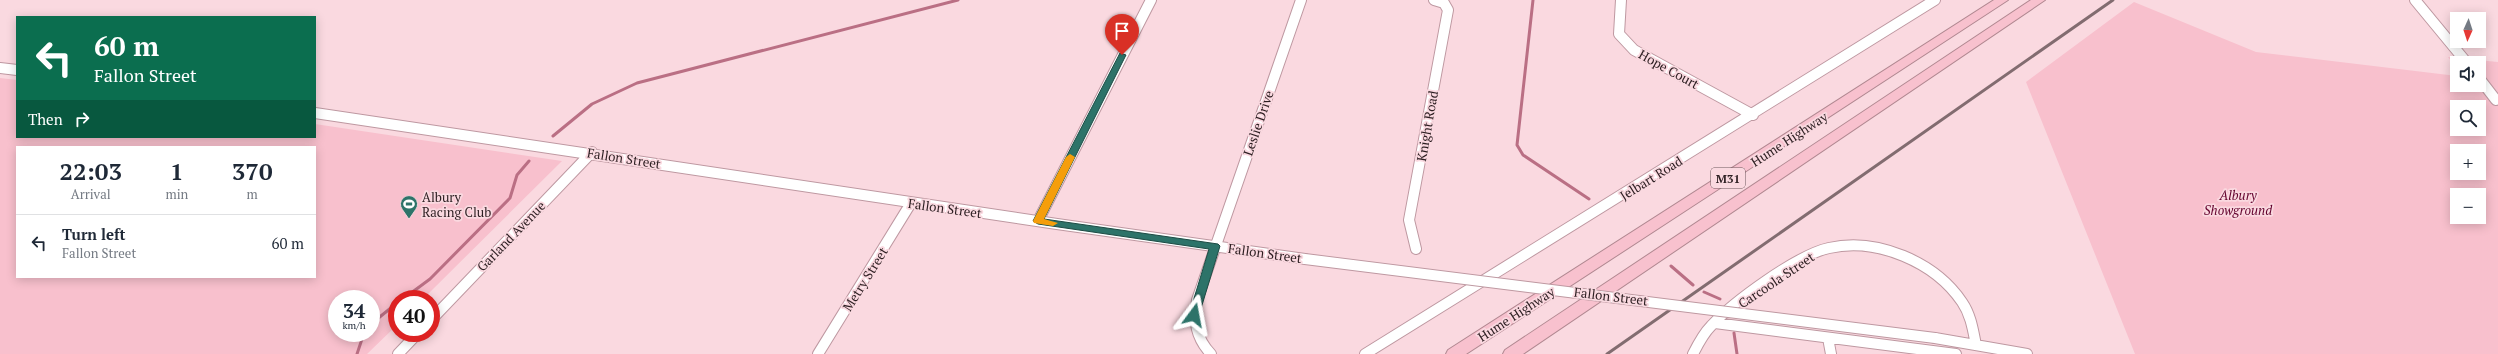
<!DOCTYPE html>
<meta charset="utf-8">
<style>
:root{--surface:#fff;--page:#f6f6f7;--text:#1f2937;--muted:#747a83;--line:#e0e1e3}
body{margin:0;font-family:"PT Serif",serif;background:var(--page);color:var(--text);height:100vh;display:flex;flex-direction:column;font-size:15px;white-space:nowrap}
*{box-sizing:border-box;margin:0}
p{font-size:13px;color:var(--muted)}
.icon{flex:none;width:22px;height:22px;fill:none;stroke:currentColor;stroke-width:2;stroke-linecap:round;stroke-linejoin:round}
.map{position:relative;flex:1;overflow:hidden}
.sheet{position:absolute;left:16px;top:146px;width:300px;height:132px;display:flex;flex-direction:column;background:var(--surface);border-radius:0px;box-shadow:0 2px 10px #0003}
.sheet>*{flex:none}
.hud{position:absolute;left:16px;top:16px;width:300px;height:122px;border-radius:0px;box-shadow:0 2px 10px #0003;background:#0b6e4f;color:#fff;overflow:hidden}
.needle{width:26px;rotate:183deg}
.fabs{position:absolute;left:2450px;top:12px;display:grid;gap:8px}
.fabs a{display:grid;place-items:center;width:36px;height:36px;border-radius:0px;background:var(--surface);box-shadow:0 2px 10px #0003;font-size:20px}
.speed{position:absolute;left:328px;top:290px;display:flex;gap:8px;font-size:20px;font-weight:700;text-align:center}
.speed>*{display:grid;place-content:center;width:52px;height:52px;border-radius:50%;background:var(--surface);box-shadow:0 2px 10px #0003;line-height:1}
.speed small{font-size:10px;font-weight:400}
.speed .limit{border:6px solid #d22;background:#fff;color:#111}
.pin{position:absolute;display:grid;place-items:center;width:34px;height:34px;color:#fff;margin:-41px -17px;border-radius:50% 50% 50% 0;rotate:-45deg;box-shadow:0 0 4px #0007}
.pin .icon{rotate:45deg}
.me{position:absolute;width:44px;margin:-22px;rotate:13deg;stroke-linejoin:round;filter:drop-shadow(0 0 3px #0008)}
.turn{display:flex;align-items:center;gap:14px;height:84px;padding:0 12px;font-size:18px}
.turn .icon{width:52px;height:52px;stroke-width:2.5}
.turn b{display:block;font-size:28px;line-height:34px}
.then{display:flex;align-items:center;height:38px;padding:0 12px;background:#0003;gap:8px;font-size:15px}
.eta{display:flex;justify-content:space-evenly;align-items:center;height:68px;text-align:center}
.eta b{font-size:24px;font-weight:800;line-height:28px}
ul{padding:0;list-style:none}
li{display:flex;align-items:center;gap:12px;height:56px;padding:0 12px;border-top:1px solid var(--line)}
li div{flex:1}
li b{display:block;font-size:15px}
li em{font-style:normal}
.map>svg:first-child{display:block}
.green{fill:#f8c0cd;fill-rule:evenodd}
.lines{fill:none;stroke-linecap:round;stroke-linejoin:round}
.stream{stroke:#ba6f84;stroke-width:3}
.minor-casing{stroke:#be98a1;stroke-width:12}
.highway-casing{stroke:#b18891;stroke-width:2}
.minor{stroke:#fff;stroke-width:10}
.highway{fill:#f8c1ce;fill-rule:evenodd}
.rail{stroke:#826c70;stroke-width:3}
.minor-bridge-casing{stroke:#be98a1;stroke-width:12;stroke-linecap:butt}
.minor-bridge{stroke:#fff;stroke-width:10}
.route{fill:#2d7369;stroke:#1d4b44}
.slow{fill:#f59e0b}
.labels{text-anchor:middle;dominant-baseline:central;stroke-width:3.5;stroke-linejoin:round;paint-order:stroke}
.shield{fill:#fad9e0;stroke:#6a565a;stroke-width:1}
.shield-label{font-size:12px;font-weight:bold;fill:#2c1e21}
.street-label{font-size:13px;fill:#2c1e21;stroke:#fad9e0}
.park-label{font-size:13px;font-style:italic;fill:#63022d;stroke:#fad9e0}
.poi-label{font-size:13px;fill:#2c1e21;stroke:#fad9e0;text-anchor:start}
</style>
<div class="map">
<svg width="2498" height="354" viewBox="0 0 2498 354">
<rect width="100%" height="100%" fill="#fad9e0"/>
<path class="green" d="M2134,2L2256,52L2457,76V85H2479V63H2457V68L2448,57L2498,62V354H2135L2026,82ZM2457,107H2479V129H2457ZM2457,151H2479V173H2457ZM2457,195H2479V217H2457Z
M0,78L17,80V137H315V124L562,161L423,299H397V325L367,354H0ZM17,147H315V277H17ZM337,299H371V333H337Z"/>
<g class="lines">
<path class="stream" d="M1533,0L1517,145L1523,155L1589,199
M553,136L592,104L637,83L958,0
M1671,266L1693,285
M1704,292L1720,299
M403,299L430,279L510,198L517,175L529,161
M371,324L397,303
M1734,333L1737,354
M357,354L364,333"/>
<g class="minor-casing">
<path id="minor" d="M1621,0L1619,34L1634,50L1753,115
M2415,0L2467,63
M0,68L17,70
M2479,78L2496,100
M315,113L1057,224L1305,259
M1038,221L1151,0
M1416,249L1409,220L1448,10L1444,3L1434,0
M431,320L592,152
M1715,323L1956,354
M1828,338L1831,354
M1935,338L2027,354
M398,354L418,333
M818,354L911,203
M1211,354C1196,338 1193,321 1197,300L1301,0
M1365,354L1935,0
M1693,354C1698,344 1703,334 1711,326C1733,302 1797,255 1829,248C1877,237 1935,262 1962,302C1971,315 1973,330 1976,345"/>
</g>
<g class="highway-casing">
<path id="highway" d="M1994,0H2008L1466,354H1446L1448,350Z
M2031,0H2045L1523,354H1503L1505,350Z"/>
</g>
<use href="#minor" class="minor"/>
<use href="#highway" class="highway"/>
<path class="rail" d="M1607,354L2113,0"/>
<g class="minor-bridge-casing">
<path id="minor-bridge" d="M1305,259L1935,338"/>
</g>
<use href="#minor-bridge" class="minor-bridge"/>
</g>
<path class="route" d="M1120,53L1126,55L1044,219L1218,244L1220,246L1199,315L1194,318L1189,315L1209,249L1038,224L1033,221Z"/>
<path class="slow" d="M1070,154L1075,157L1044,219L1058,223L1053,226L1034,223L1033,221L1066,157Z"/>
<defs>
<g id="stadium-pin" transform="scale(0.9)"><path d="M0 17L-7.5 6A9.5 9.5 0 1 1 7.5 6Z" fill="#2d7369" stroke="#fad9e0"/><path d="M0-5a6.5 5 0 1 0 0 10a6.5 5 0 1 0 0-10ZM-3.5-1.8h7v3.6h-7Z" fill="#fff"/></g>
</defs>
<g fill-rule="evenodd">
<use href="#stadium-pin" x="409" y="204"/>
</g>
<g class="labels">
<rect class="shield" x="1711" y="168" width="34" height="20" rx="3"/>
<g class="shield-label">
<text x="1728" y="178">M31</text>
</g>
<g class="street-label">
<text transform="translate(1669 69) rotate(29)">Hope Court</text>
<text transform="translate(1258 123) rotate(-71)">Leslie Drive</text>
<text transform="translate(1427 126) rotate(-80)">Knight Road</text>
<text transform="translate(1789 139) rotate(-33)">Hume Highway</text>
<text transform="translate(624 158) rotate(9)">Fallon Street</text>
<text transform="translate(1651 178) rotate(-32)">Jelbart Road</text>
<text transform="translate(945 208) rotate(8)">Fallon Street</text>
<text transform="translate(511 236) rotate(-46)">Garland Avenue</text>
<text transform="translate(1265 253) rotate(8)">Fallon Street</text>
<text transform="translate(865 279) rotate(-58)">Metry Street</text>
<text transform="translate(1776 280) rotate(-34)">Carcoola Street</text>
<text transform="translate(1611 296) rotate(7)">Fallon Street</text>
<text transform="translate(1516 314) rotate(-33)">Hume Highway</text>
</g>
<g class="park-label">
<text x="2238" y="195">Albury<tspan x="2238" dy="15">Showground</tspan></text>
</g>
<g class="poi-label">
<text x="422" y="197">Albury<tspan x="422" dy="15">Racing Club</tspan></text>
</g>
</g>
</svg>
<div class="fabs">
<a><svg class="needle" viewBox="-14 -14 28 28"><path d="M0-13l5 13h-10z" fill="#e53935"/><path d="M0 13l5-13h-10z" fill="#747a83"/></svg></a>
<a><svg class="icon" aria-label="sound" viewBox="0 0 24 24"><path d="M4 9h4l5-4v14l-5-4H4zM17 9q2 3 0 6"/></svg></a>
<a><svg class="icon" aria-label="search" viewBox="0 0 24 24"><circle cx="10" cy="10" r="6"/><path d="M15 15l6 6"/></svg></a>
<a>+</a>
<a>−</a>
</div>
<div class="speed"><div>34<small>km/h</small></div><div class="limit">40</div></div>
<div class="pin" style="left:1122px;top:55px;background:#d93025"><svg class="icon" aria-label="arrive" viewBox="0 0 24 24"><path d="M6 21V4h12l-3 4 3 4H6"/></svg></div>
<svg class="me" style="left:1194px;top:315px" viewBox="-20 -20 40 40"><path d="M0-17L14 15 0 8-14 15z" fill="#2d7369" stroke="#fff" stroke-width="4"/></svg>
<div class="hud">
<div class="turn"><svg class="icon" aria-label="left" viewBox="0 0 24 24"><path d="M17 20v-9H6M10 6l-5 5 5 5"/></svg><div><b>60 m</b>Fallon Street</div></div>
<div class="then">Then<svg class="icon" aria-label="right" viewBox="0 0 24 24"><path d="M7 20v-9h11M14 6l5 5-5 5"/></svg></div>
</div>
<section class="sheet">
<div class="eta">
<div><b>22:03</b><p>Arrival</p></div>
<div><b>1</b><p>min</p></div>
<div><b>370</b><p>m</p></div>
</div>
<ul>
<li><svg class="icon" aria-label="left" viewBox="0 0 24 24"><path d="M17 20v-9H6M10 6l-5 5 5 5"/></svg><div><b>Turn left</b><p>Fallon Street</p></div><em>60 m</em></li>
</ul>
</section>
</div>
